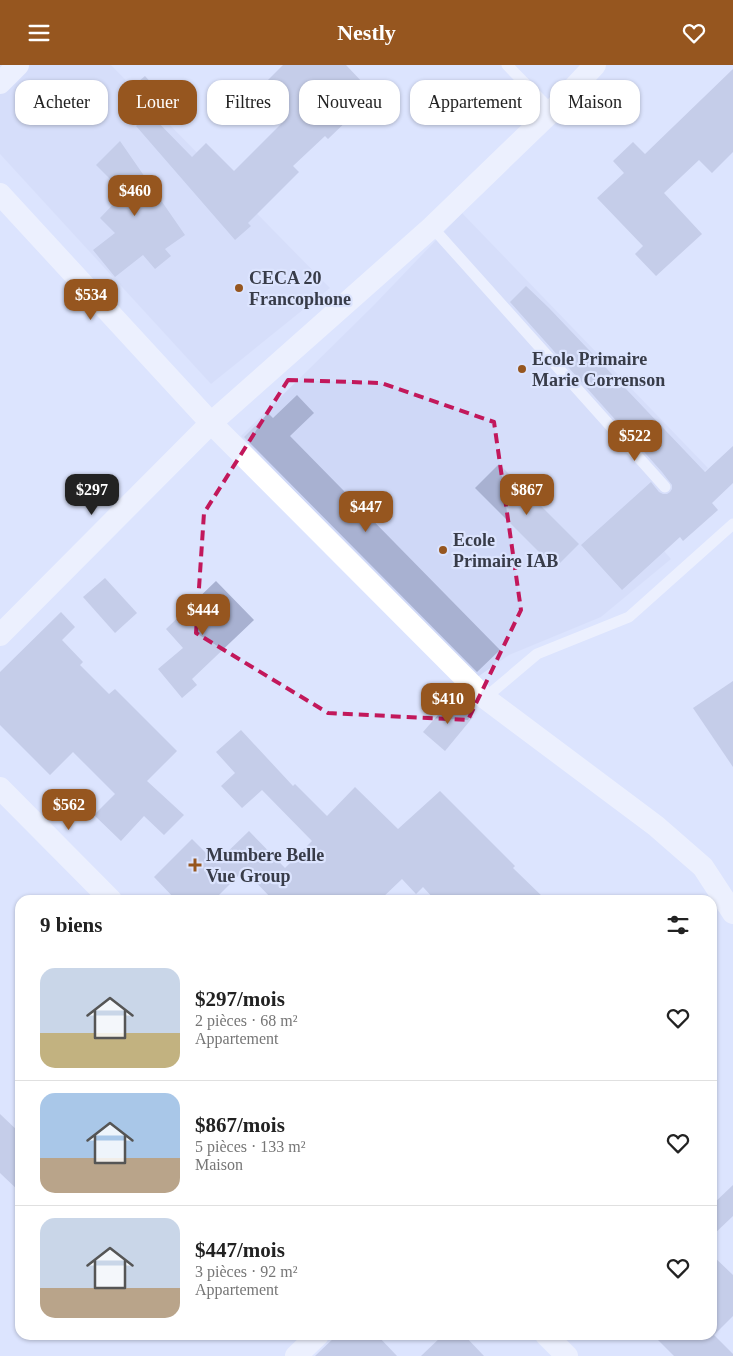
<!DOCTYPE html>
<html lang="fr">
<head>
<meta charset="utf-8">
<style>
	:root { --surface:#fff; --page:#f2f2f2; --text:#222; --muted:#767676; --line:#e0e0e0; --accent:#96561f }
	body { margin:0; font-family:Georgia,serif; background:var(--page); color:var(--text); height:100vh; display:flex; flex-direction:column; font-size:19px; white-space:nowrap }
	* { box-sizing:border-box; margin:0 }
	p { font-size:16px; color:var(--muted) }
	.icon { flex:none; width:28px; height:28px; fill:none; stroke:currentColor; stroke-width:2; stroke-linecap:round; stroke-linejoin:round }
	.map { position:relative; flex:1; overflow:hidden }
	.drawer { position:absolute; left:15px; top:830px; width:702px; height:445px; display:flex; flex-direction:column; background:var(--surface); border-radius:15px; box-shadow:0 1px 4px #0004 }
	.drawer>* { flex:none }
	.guide { position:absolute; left:15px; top:15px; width:704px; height:45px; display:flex; gap:10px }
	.price { position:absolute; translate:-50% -42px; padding:0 11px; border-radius:10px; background:var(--accent); color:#fff; font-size:16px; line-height:32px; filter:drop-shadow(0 1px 2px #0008) }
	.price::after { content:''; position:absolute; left:50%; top:30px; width:15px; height:11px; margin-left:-8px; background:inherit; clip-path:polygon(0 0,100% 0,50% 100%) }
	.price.current { background:#222; color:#fff }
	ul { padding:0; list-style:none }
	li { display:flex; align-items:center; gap:15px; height:125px; padding:0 25px }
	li+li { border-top:1px solid var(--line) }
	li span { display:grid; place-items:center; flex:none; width:140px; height:100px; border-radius:15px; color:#555 }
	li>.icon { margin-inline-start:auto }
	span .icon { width:60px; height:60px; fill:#fffc; stroke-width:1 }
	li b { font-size:21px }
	h2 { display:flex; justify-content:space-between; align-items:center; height:60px; padding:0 25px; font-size:21px }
	.chip { padding:0 18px; border-radius:15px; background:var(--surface); box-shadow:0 1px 4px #0004; font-size:18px; line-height:45px }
	.chip.current { background:var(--accent); color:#fff }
	header { display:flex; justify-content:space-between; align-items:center; height:65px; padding:0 25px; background:var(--accent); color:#fff; font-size:22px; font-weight:600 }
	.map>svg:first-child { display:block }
</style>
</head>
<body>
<header><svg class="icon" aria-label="menu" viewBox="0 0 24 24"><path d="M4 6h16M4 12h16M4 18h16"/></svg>Nestly<svg class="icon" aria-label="heart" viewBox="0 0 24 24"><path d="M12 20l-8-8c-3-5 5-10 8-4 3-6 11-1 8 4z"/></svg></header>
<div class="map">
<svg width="733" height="1291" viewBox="0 0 733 1291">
	<rect width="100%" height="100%" fill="#dce4fe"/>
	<!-- built -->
	<g fill="#cfd8f7">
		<path d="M 28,0 L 111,0 L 330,223 L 211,319 L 0,89 L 0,29 Z"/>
		<path d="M 462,148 L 708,403 L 669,441 L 644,463 L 671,494 L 601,552 L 509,590 L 476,613 L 241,371 L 374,240 Z"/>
	</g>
	<!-- building -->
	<g fill="#a8b1d1">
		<path d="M 283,0 L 346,0 L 364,19 L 345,38 L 355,48 L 328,74 L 325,71 L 293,101 L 299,107 L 248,158 L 251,161 L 235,175 L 136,61 L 149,48 L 192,92 L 206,78 L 234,106 L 284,56 L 256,27 Z"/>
		<path d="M 733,4 L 733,87 L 712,108 L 699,95 L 664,128 L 702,169 L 656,211 L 635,189 L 643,181 L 597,133 L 624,108 L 613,96 L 633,77 L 645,89 Z"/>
		<path d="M 145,11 L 163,31 L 149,44 L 131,23 Z"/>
		<path d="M 120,76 L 185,170 L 165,184 L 171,191 L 155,204 L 143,190 L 115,212 L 93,185 L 115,168 L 100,153 L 124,128 L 96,100 Z"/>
		<path d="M 526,221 L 549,243 L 705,407 L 733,381 L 733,418 L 712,438 L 718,445 L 683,476 L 680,472 L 622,525 L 581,480 L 651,417 L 659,427 L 663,429 L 667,429 L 670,427 L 672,424 L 672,420 L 662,407 L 510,237 Z"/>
		<path d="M 297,330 L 314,348 L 290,371 L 500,585 L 477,607 L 244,372 L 268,348 L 273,353 Z"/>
		<path d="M 499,399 L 579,479 L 555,503 L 475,423 Z"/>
		<path d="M 105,513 L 137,548 L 115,568 L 83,532 Z"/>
		<path d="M 216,516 L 254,555 L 192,614 L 197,620 L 182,633 L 158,604 L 183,583 L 166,564 Z"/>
		<path d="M 61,547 L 75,562 L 62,575 L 83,597 L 80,600 L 109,629 L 115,624 L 177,686 L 147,716 L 184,750 L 164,770 L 144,751 L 121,776 L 94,750 L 115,729 L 73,687 L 50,710 L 0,660 L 0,607 Z"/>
		<path d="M 733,616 L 733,702 L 693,643 Z"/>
		<path d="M 452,634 L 473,652 L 445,686 L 423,667 Z"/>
		<path d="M 241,665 L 293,721 L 295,719 L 327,751 L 355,722 L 398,764 L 440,726 L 515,801 L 513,803 L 546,835 L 435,835 L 423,822 L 416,829 L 402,814 L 380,835 L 273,835 L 244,805 L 214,835 L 176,835 L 154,812 L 192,774 L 216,798 L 249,766 L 285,803 L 312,776 L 262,725 L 242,743 L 221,721 L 235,708 L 216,687 Z"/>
		<path d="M 0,1049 L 20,1068 L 20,1127 L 0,1108 Z"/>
		<path d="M 733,1120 L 733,1151 L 712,1171 L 712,1140 Z"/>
		<path d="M 712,1190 L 733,1210 L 733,1251 L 714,1270 L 733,1289 L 733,1291 L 674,1291 L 653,1270 L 712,1270 Z"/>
		<path d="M 337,1270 L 377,1270 L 397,1291 L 315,1291 Z"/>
		<path d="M 443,1270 L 464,1270 L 484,1291 L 421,1291 Z"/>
	</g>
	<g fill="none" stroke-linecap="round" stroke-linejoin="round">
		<!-- lane -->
		<g stroke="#fff" stroke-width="11">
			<path d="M 507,0 L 552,46"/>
			<path d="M 432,162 L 665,422"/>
			<path d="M 485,633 L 537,589 L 629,552 L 733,459"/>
		</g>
		<!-- street -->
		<g stroke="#fff" stroke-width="22">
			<path d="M 0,18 L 18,0"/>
			<path d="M 0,129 L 211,358 L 485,633 L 656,761 L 703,802 L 733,848"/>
			<path d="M 0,570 L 211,358 L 432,162 L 552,46 L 595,0"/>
			<path d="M 0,723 L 111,835"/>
			<path d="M 546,1270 L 567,1291"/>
			<path d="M 296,1291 L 318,1270"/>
		</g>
	</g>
	<!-- marked area -->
	<path d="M0 0H733V1291H0ZM 288,315 L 381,318 L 494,357 L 521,545 L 468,655 L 328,648 L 196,568 L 204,448 Z" fill="#dce4fe" fill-opacity=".55" fill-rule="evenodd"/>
	<path fill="none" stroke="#c2185b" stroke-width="4" stroke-dasharray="10 6" stroke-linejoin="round" d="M 288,315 L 381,318 L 494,357 L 521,545 L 468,655 L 328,648 L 196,568 L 204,448 Z"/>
	<!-- markers -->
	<g fill="#96561f" stroke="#dce4fe" stroke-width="2">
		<circle cx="239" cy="223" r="5"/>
		<circle cx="522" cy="304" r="5"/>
		<circle cx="443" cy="485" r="5"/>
		<path d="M192.5 792.5h5v5h5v5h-5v5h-5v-5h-5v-5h5z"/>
	</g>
	<g text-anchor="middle" stroke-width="4.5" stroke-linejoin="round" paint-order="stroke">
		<!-- poi labels -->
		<g font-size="18" font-weight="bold" fill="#383c49" stroke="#dce4fe" text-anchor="start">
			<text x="249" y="219">CECA 20<tspan x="249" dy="21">Francophone</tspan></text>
			<text x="532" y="300">Ecole Primaire<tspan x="532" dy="21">Marie Correnson</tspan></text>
			<text x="453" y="481">Ecole<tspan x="453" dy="21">Primaire IAB</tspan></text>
			<text x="206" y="796">Mumbere Belle<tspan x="206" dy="21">Vue Group</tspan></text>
		</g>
	</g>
</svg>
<b class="price" style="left:135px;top:152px">$460</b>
<b class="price" style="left:91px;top:256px">$534</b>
<b class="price" style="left:635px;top:397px">$522</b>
<b class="price current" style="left:92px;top:451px">$297</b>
<b class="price" style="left:527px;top:451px">$867</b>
<b class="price" style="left:366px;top:468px">$447</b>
<b class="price" style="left:203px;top:571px">$444</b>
<b class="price" style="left:448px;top:660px">$410</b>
<b class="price" style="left:69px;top:766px">$562</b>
<div class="guide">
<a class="chip">Acheter</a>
<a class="chip current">Louer</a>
<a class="chip">Filtres</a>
<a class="chip">Nouveau</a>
<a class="chip">Appartement</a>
<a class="chip">Maison</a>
</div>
<section class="drawer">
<h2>9 biens<svg class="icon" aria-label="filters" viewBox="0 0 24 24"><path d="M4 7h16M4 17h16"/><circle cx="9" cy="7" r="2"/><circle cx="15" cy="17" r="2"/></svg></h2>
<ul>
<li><span style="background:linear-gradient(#c9d6e8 65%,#c2b280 0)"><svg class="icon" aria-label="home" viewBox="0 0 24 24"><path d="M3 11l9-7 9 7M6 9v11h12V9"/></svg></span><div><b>$297/mois</b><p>2 pièces · 68 m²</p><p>Appartement</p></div><svg class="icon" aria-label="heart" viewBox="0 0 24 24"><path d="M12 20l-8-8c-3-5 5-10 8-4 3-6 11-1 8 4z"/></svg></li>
<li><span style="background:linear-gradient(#a9c7e8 65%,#b9a48a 0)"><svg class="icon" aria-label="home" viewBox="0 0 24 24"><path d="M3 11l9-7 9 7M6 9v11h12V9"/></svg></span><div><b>$867/mois</b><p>5 pièces · 133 m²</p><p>Maison</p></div><svg class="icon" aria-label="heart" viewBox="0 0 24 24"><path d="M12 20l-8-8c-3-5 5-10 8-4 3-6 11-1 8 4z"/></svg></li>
<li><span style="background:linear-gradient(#c9d6e8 70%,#b9a48a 0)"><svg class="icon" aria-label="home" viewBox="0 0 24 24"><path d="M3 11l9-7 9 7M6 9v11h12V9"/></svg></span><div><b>$447/mois</b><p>3 pièces · 92 m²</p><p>Appartement</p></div><svg class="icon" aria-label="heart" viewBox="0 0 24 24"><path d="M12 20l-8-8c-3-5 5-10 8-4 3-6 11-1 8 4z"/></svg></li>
</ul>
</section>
</div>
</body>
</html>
